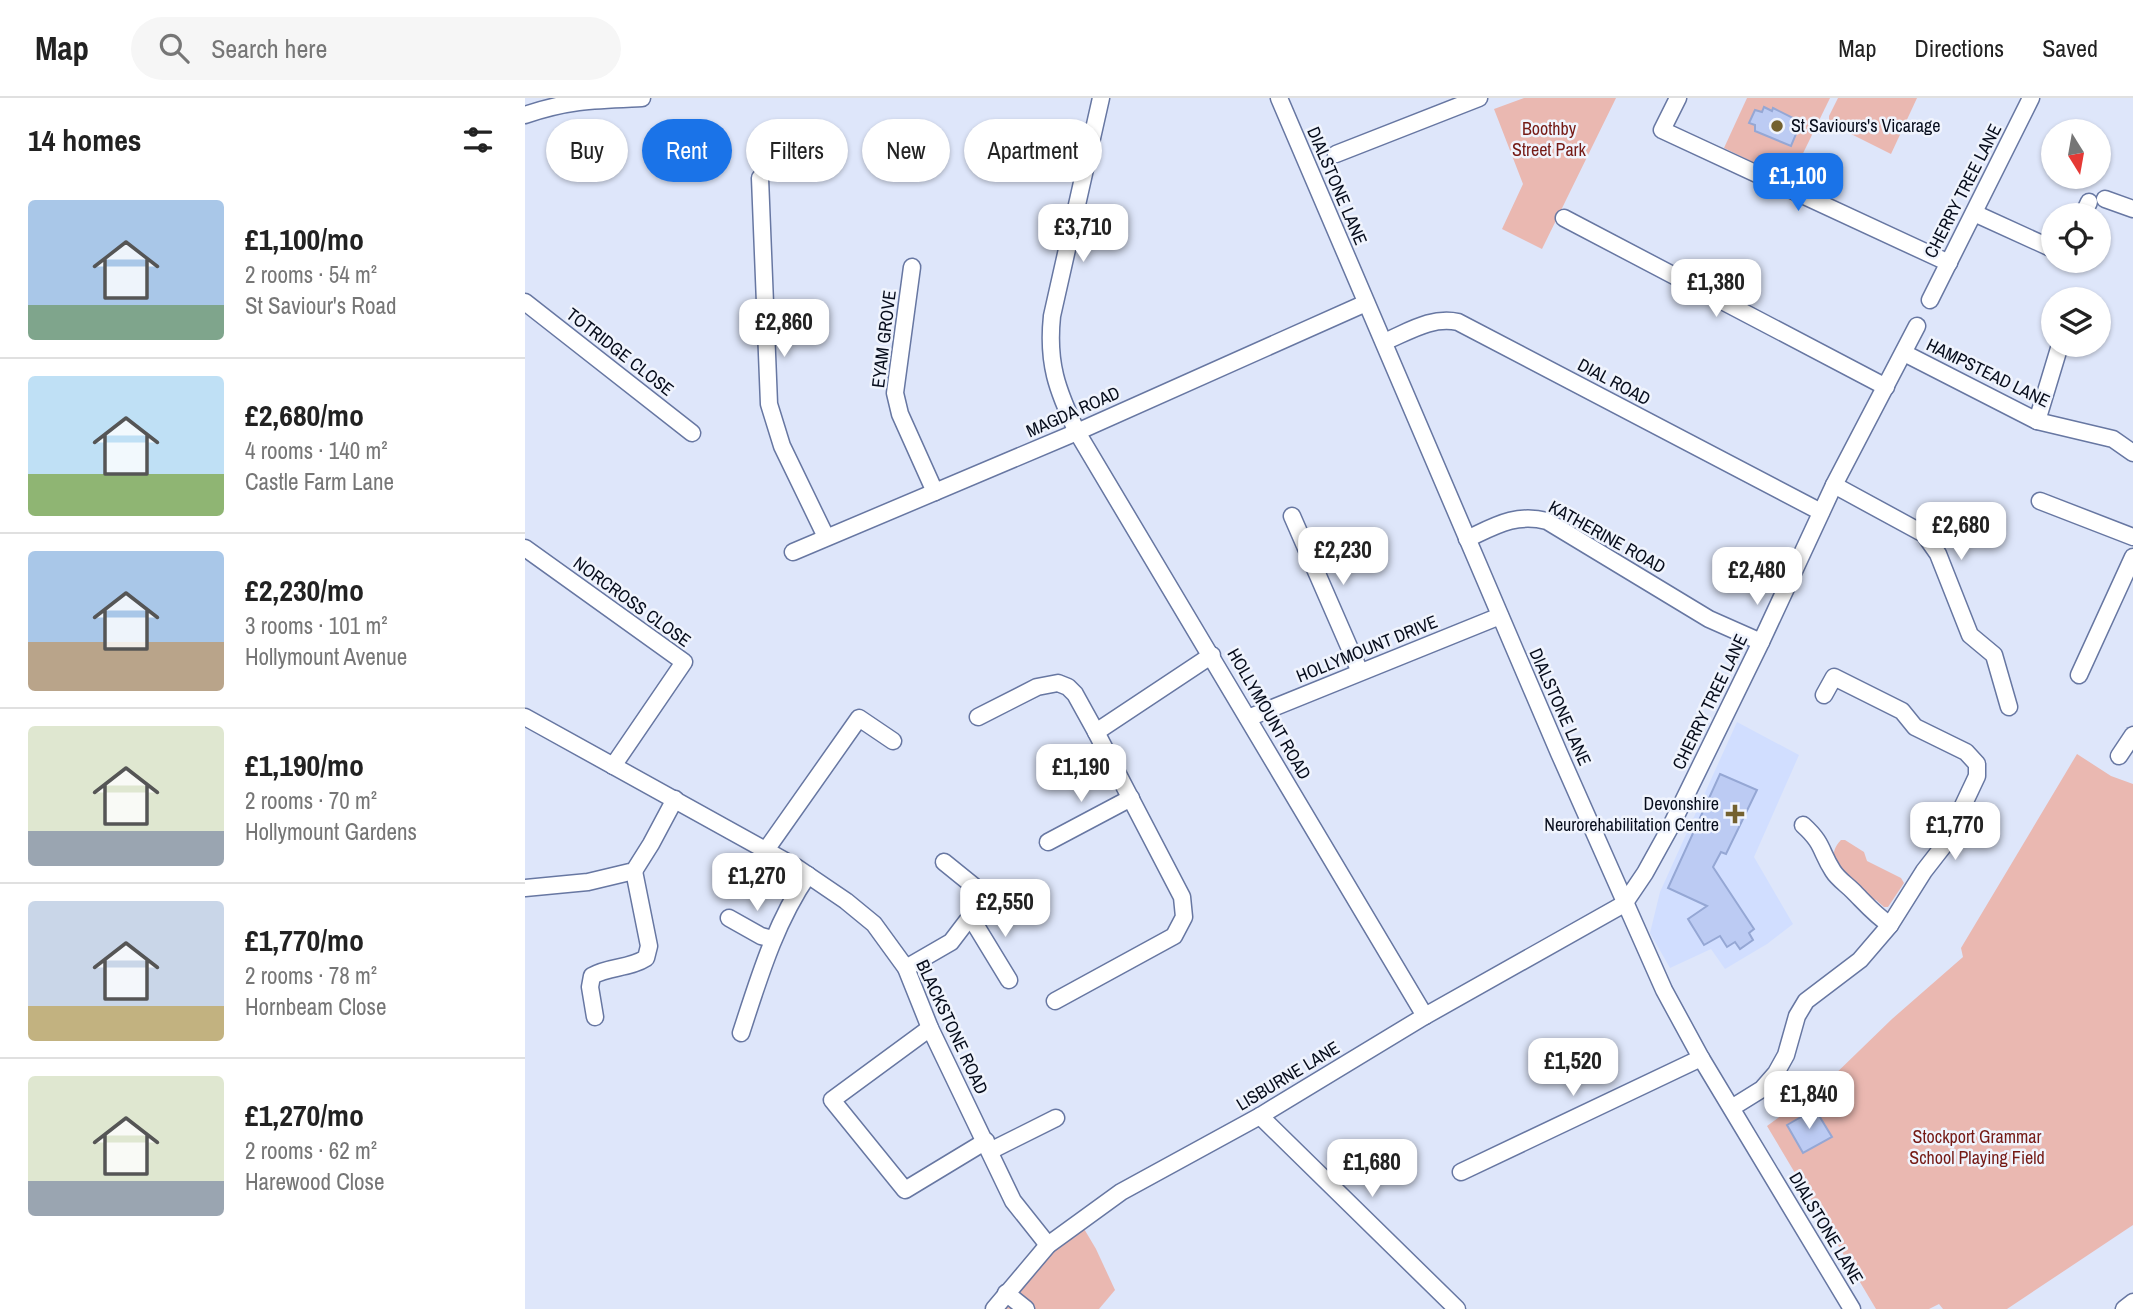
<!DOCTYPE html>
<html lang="en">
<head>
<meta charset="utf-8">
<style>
	:root { --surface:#fff; --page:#f6f6f6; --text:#222; --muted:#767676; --line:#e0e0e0; --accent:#1a73e8 }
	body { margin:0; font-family:"Archivo Narrow",sans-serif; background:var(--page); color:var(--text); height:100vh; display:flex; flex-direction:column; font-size:26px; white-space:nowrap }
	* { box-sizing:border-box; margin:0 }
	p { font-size:23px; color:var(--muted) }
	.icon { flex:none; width:38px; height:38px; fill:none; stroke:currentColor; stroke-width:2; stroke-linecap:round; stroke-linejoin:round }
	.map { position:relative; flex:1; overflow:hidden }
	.sheet { display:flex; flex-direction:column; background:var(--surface); width:525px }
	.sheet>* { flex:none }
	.hud { position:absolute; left:21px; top:21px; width:665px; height:63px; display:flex; gap:14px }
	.needle { width:46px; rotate:169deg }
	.controls { position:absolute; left:1516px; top:21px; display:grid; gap:14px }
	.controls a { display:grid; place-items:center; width:70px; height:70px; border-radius:50%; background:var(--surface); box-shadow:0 2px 5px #0004; font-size:35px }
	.price { position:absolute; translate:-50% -60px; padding:0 16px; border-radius:14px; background:#fff; color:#222; font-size:23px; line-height:46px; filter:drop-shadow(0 2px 4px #0008) }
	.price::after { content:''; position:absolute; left:50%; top:42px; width:21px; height:16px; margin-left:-10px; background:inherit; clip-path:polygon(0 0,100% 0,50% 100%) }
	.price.current { background:var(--accent); color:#fff }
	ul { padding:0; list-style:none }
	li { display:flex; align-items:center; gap:21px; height:175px; padding:0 28px }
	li+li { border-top:2px solid var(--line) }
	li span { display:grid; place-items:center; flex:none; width:196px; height:140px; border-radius:7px; color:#555 }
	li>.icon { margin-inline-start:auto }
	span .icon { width:84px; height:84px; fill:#fffc; stroke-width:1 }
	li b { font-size:30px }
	h2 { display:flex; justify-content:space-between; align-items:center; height:84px; padding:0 28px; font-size:30px }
	.tag { padding:0 24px; border-radius:32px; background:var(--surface); box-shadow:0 2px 5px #0004; font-size:24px; line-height:63px }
	.tag.current { background:var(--accent); color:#fff }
	header { display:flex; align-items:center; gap:42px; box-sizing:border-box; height:98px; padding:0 35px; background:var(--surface); border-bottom:2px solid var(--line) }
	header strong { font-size:33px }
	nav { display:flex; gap:38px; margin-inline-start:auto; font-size:24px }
	.search { width:490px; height:63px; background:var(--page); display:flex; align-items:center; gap:18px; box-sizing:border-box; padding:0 24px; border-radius:38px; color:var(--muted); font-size:26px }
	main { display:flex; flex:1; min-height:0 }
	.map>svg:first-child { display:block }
</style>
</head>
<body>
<header>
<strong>Map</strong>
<div class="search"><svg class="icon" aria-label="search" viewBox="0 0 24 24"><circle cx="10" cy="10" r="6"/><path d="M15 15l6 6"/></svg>Search here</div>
<nav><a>Map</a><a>Directions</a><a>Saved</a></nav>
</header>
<main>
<section class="sheet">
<h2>14 homes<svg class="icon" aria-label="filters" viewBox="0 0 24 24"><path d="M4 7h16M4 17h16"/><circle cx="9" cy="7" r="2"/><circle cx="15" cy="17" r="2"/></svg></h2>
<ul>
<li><span style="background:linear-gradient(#a9c7e8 75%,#7fa58c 0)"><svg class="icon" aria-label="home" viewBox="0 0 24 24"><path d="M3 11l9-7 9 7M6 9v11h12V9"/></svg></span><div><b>£1,100/mo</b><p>2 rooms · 54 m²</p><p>St Saviour's Road</p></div></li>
<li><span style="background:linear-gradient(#bfe0f5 70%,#8fb573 0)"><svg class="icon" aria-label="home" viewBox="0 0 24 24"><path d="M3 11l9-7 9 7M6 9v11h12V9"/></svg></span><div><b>£2,680/mo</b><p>4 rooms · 140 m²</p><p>Castle Farm Lane</p></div></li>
<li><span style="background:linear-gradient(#a9c7e8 65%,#b9a48a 0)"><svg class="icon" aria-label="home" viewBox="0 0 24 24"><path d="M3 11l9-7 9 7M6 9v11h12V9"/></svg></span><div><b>£2,230/mo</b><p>3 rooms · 101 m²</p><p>Hollymount Avenue</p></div></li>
<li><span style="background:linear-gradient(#dfe7d0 75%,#9aa5b1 0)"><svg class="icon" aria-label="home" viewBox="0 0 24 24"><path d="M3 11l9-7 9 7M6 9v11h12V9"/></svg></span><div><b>£1,190/mo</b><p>2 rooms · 70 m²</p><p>Hollymount Gardens</p></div></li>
<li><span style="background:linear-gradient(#c9d6e8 75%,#c2b280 0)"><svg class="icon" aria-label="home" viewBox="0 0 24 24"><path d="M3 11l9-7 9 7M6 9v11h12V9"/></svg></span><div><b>£1,770/mo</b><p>2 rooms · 78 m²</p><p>Hornbeam Close</p></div></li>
<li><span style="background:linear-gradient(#dfe7d0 75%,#9aa5b1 0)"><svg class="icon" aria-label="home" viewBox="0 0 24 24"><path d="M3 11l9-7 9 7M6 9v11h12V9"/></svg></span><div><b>£1,270/mo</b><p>2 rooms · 62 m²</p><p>Harewood Close</p></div></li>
</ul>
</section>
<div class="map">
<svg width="1608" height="1211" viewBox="0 0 1608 1211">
	<rect width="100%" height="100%" fill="#dee6fa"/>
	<!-- built -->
	<path fill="#d1deff" d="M 1212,624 L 1274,657 L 1229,759 L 1268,826 L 1242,846 L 1200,871 L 1186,851 L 1145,870 L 1125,835 L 1135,794 Z"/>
	<!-- green -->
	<g fill="#eab8b1">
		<path d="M 999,0 L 1091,0 L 1017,151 L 977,131 L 998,86 L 969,11 Z"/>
		<path d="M 1222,0 L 1305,0 L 1265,82 L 1199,50 Z"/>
		<path d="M 1313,0 L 1392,0 L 1366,56 L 1304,25 L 1304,18 Z"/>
		<path d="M 1552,656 L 1586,678 L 1608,686 L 1608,1127 L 1482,1211 L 1418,1211 L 1414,1206 L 1404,1211 L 1351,1211 L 1242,1028 L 1302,984 L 1367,921 L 1438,859 L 1436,850 Z"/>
		<path d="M 1316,742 L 1320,742 L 1339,754 L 1342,763 L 1376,780 L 1379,785 L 1363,809 L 1359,809 L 1351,802 L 1343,800 C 1335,783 1292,767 1316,742 Z"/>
		<path d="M 555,1124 L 571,1151 L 590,1192 L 574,1211 L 469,1211 Z"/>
	</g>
	<!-- building -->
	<g fill="#bccbf3" stroke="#95a7d4" stroke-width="2">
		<path d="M 1239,9 L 1247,13 L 1248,10 L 1276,24 L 1266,48 L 1230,33 L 1230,27 L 1224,25 L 1230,12 L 1237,14 Z"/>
		<path d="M 1195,676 L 1232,692 L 1201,756 L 1196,754 L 1188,769 L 1229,831 L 1224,835 L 1228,842 L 1215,851 L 1210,844 L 1202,849 L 1195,838 L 1179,847 L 1163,821 L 1182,808 L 1143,790 Z"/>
		<path d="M 1290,1011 L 1307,1039 L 1278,1055 L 1262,1027 Z"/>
	</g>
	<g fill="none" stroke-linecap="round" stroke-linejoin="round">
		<defs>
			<g id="minor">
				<path d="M 576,0 L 527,218 C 522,265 532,292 552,334 L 900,918"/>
				<path d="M 754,0 L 1034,655 L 1139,892 L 1176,960 L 1327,1211"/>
				<path d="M 1153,0 L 1137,32 L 1424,165"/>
				<path d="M 0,17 C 44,2 71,2 117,0"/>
				<path d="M 811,56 L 954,0"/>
				<path d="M 235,80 L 244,306 L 257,348 L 301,439"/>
				<path d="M 1580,101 L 1608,111"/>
				<path d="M 1449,115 L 1528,151"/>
				<path d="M 1558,117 L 1564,104"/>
				<path d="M 1039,120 L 1361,289"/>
				<path d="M 387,169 L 370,295 L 375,316 L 410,394"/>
				<path d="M 1405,202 L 1506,0"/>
				<path d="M 0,204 L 167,335"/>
				<path d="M 859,244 C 883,234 907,218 933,224 L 1296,414"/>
				<path d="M 1379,255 L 1512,323 L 1588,341 L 1608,355"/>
				<path d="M 1512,323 L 1535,247"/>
				<path d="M 1309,387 L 1399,436 L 1413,456 L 1445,537 L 1469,557 L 1484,609"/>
				<path d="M 1515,403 L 1608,439"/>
				<path d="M 767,418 L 835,574"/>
				<path d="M 942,441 C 970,428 990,415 1022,423 L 1184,521 L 1236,544"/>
				<path d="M 0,450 L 159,564 L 88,668"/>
				<path d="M 268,454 L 552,334 L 841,205"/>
				<path d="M 1554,577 L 1608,459"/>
				<path d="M 0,619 L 271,769 L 321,803 L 349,826 L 381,870 L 405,930 L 488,1103 L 523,1147"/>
				<path d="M 453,619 L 512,589 L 533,585 L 543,589 L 550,596 L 571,634 L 657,799 L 659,819 L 649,838 L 530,903"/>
				<path d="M 723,620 L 975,518"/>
				<path d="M 571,634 L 687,557"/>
				<path d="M 1594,658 L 1608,637"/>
				<path d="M 1278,727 C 1299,746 1295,753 1308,773 C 1313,781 1321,786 1328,793 C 1340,805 1350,817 1365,827"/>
				<path d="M 523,744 L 606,700"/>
				<path d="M 241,752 L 334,620 L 368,643"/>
				<path d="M 0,790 L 63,784 L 109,773 L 126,746 L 150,701"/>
				<path d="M 445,818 L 484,882"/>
				<path d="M 204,820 L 236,838 L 247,841"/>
				<path d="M 381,870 L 426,844 L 461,798 L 419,764"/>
				<path d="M 70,919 L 65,889 L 67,878 C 84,868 104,871 121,860 L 124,848 L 109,773"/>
				<path d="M 405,930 L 307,1002 L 380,1092 L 461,1043"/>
				<path d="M 216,935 C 234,880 250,825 283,777"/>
				<path d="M 1208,1009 L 1237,991 L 1251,975 L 1261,957 L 1272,918 L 1281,903 L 1335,862 L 1365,827 L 1399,773 L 1420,746 L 1452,678 L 1452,666 L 1441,654 L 1390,629 L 1377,613 L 1309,579 L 1299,597"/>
				<path d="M 735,1018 L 932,1211"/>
				<path d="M 465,1053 L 531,1020"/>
				<path d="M 936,1074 L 1176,960"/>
				<path d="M 481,1195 L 501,1211"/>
				<path d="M 469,1211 L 523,1147 L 596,1094 L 735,1018 L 900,918 L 1099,806 L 1120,775 L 1146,728 L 1236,544 L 1309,387 L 1392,228"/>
				<path d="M 1599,1211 L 1608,1204"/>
			</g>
		</defs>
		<!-- minor casing -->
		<use href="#minor" stroke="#6777a2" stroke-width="19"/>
		<!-- minor -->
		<use href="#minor" stroke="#fff" stroke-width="16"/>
	</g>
	<!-- markers -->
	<g fill="#74612f" stroke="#f0f4fd" stroke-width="2.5">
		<circle cx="1252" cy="28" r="7"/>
		<path d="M1206.5 705.5h7v7h7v7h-7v7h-7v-7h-7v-7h7z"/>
	</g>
	<g text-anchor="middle" stroke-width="5" stroke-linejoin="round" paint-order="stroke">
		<!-- poi labels -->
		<g font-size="18" fill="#070d1c" stroke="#f0f4fd" text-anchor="start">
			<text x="1266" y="34">St Saviours's Vicarage</text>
			<text x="1194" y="712" text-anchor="end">Devonshire<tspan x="1194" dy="21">Neurorehabilitation Centre</tspan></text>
		</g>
		<!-- park labels -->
		<g font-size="18" fill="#751a15" stroke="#f0f4fd">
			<text x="1024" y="37">Boothby<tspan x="1024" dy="21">Street Park</tspan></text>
			<text x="1452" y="1045">Stockport Grammar<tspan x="1452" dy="21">School Playing Field</tspan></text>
		</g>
		<!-- street labels -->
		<g font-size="18" fill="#070d1c" stroke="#f0f4fd">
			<text transform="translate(812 88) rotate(67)" y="6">DIALSTONE LANE</text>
			<text transform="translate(1438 93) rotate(-63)" y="6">CHERRY TREE LANE</text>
			<text transform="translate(359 241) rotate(-83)" y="6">EYAM GROVE</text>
			<text transform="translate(95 254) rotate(38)" y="6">TOTRIDGE CLOSE</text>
			<text transform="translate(1463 275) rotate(26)" y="6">HAMPSTEAD LANE</text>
			<text transform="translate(1089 284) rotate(28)" y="6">DIAL ROAD</text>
			<text transform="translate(548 314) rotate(-24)" y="6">MAGDA ROAD</text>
			<text transform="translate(1082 439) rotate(29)" y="6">KATHERINE ROAD</text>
			<text transform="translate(107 504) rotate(36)" y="6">NORCROSS CLOSE</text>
			<text transform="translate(842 551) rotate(-22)" y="6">HOLLYMOUNT DRIVE</text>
			<text transform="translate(1185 604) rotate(-64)" y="6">CHERRY TREE LANE</text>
			<text transform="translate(1035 609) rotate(66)" y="6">DIALSTONE LANE</text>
			<text transform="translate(744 616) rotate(60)" y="6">HOLLYMOUNT ROAD</text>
			<text transform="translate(427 929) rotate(65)" y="6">BLACKSTONE ROAD</text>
			<text transform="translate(763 978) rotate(-31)" y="6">LISBURNE LANE</text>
			<text transform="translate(1301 1130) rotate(59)" y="6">DIALSTONE LANE</text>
		</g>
	</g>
</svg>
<div class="controls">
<a><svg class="needle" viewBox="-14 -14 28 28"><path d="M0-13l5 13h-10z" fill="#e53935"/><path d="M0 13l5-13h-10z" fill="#767676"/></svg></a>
<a><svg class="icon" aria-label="locate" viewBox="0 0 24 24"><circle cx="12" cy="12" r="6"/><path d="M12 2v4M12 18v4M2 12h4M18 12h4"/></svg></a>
<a><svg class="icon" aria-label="layers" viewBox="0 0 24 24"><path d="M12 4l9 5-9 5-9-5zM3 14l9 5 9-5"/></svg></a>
</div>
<b class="price current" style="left:1273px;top:115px">£1,100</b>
<b class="price" style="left:558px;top:166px">£3,710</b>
<b class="price" style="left:1191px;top:221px">£1,380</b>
<b class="price" style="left:259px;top:261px">£2,860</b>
<b class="price" style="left:1436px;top:464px">£2,680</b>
<b class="price" style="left:818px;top:489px">£2,230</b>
<b class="price" style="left:1232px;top:509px">£2,480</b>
<b class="price" style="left:556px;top:706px">£1,190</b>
<b class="price" style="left:1430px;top:764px">£1,770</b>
<b class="price" style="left:232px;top:815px">£1,270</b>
<b class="price" style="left:480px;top:841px">£2,550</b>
<b class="price" style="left:1048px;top:1000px">£1,520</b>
<b class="price" style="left:1284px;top:1033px">£1,840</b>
<b class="price" style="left:847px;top:1101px">£1,680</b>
<div class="hud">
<a class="tag">Buy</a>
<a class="tag current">Rent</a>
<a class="tag">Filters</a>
<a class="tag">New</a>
<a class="tag">Apartment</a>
</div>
</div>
</main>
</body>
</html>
